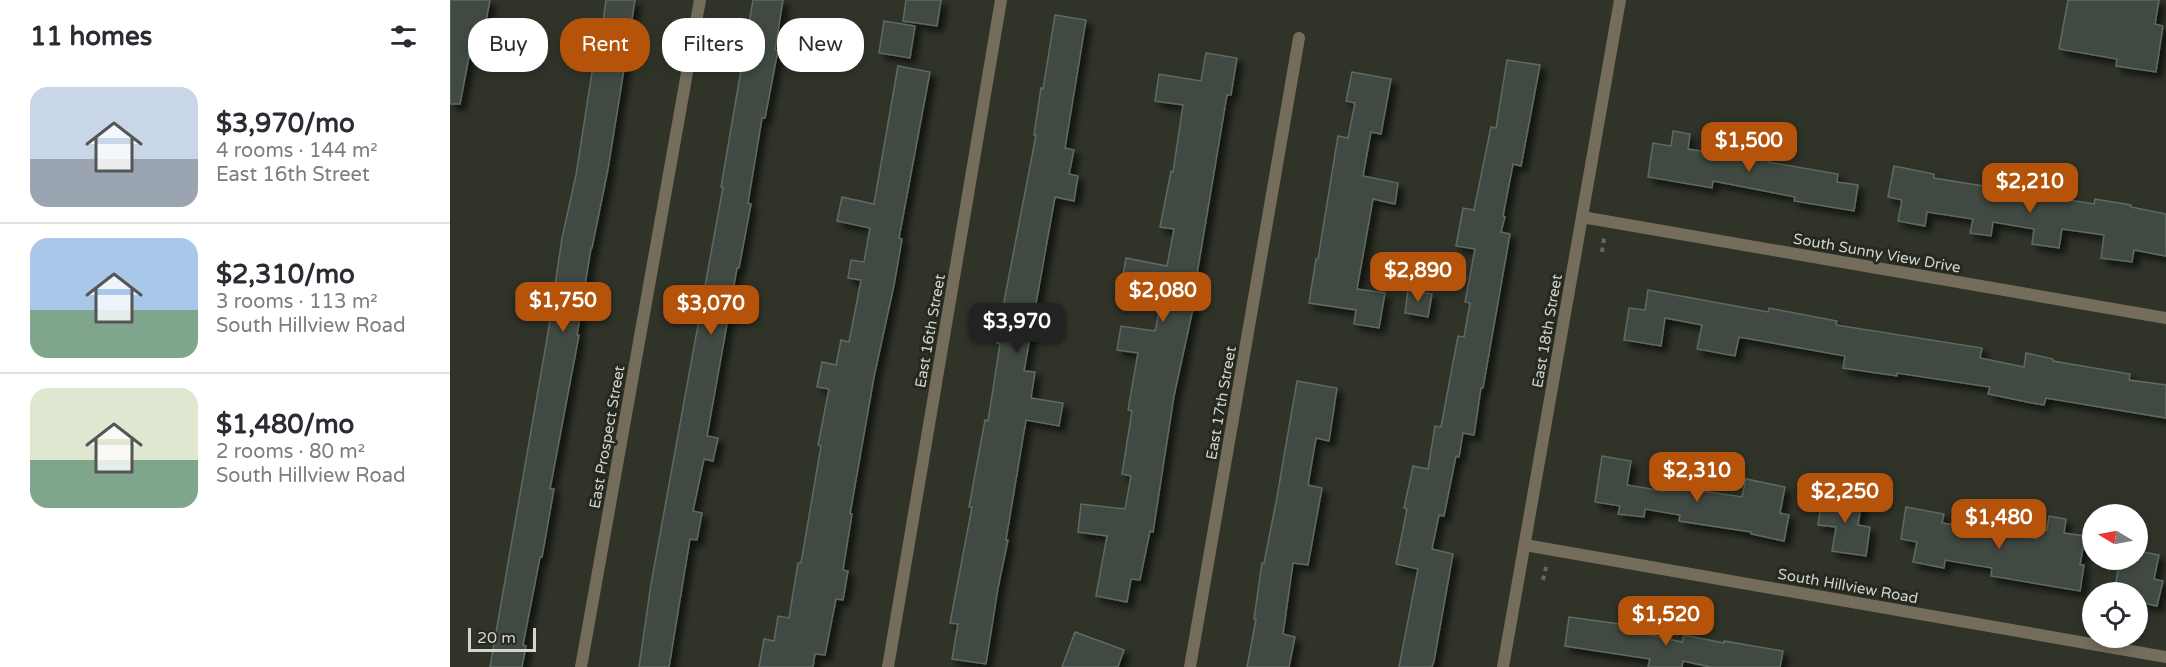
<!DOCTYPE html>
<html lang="en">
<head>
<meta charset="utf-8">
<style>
	:root { --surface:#fff; --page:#f7f7f7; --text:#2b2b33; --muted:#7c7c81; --line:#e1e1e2; --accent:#b45309 }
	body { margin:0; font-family:"Varela Round",sans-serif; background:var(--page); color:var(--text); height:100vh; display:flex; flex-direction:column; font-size:22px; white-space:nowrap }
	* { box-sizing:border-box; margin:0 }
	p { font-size:20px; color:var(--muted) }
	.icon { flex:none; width:33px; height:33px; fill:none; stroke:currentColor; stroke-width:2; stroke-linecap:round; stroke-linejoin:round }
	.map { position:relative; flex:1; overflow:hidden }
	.side { display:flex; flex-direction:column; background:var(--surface); width:450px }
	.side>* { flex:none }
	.banner { position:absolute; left:18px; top:18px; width:570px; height:54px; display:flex; gap:12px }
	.needle { width:39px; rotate:280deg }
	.buttons { position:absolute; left:1632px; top:504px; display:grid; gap:12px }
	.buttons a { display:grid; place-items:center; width:66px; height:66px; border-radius:50%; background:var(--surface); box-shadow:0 3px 9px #0003; font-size:30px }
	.scale { position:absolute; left:18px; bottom:15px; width:68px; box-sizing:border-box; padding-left:6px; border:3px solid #d3d5cf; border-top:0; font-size:16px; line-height:21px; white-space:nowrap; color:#d3d5cf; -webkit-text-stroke:4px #26291f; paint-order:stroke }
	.price { position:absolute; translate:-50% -51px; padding:0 14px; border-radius:12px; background:var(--accent); color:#fff; font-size:20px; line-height:39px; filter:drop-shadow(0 2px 3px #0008) }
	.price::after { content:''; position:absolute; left:50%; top:36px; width:18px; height:14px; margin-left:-9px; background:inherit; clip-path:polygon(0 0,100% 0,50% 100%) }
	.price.on { background:#222; color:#fff }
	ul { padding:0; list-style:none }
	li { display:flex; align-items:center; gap:18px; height:150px; padding:0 30px }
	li+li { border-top:2px solid var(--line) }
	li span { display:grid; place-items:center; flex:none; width:168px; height:120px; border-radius:18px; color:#555 }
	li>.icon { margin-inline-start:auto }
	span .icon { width:72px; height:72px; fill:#fffc; stroke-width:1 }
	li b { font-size:26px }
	h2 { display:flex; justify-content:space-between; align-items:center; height:72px; padding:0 30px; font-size:26px }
	.tag { padding:0 21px; border-radius:24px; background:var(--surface); box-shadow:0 3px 9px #0003; font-size:21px; line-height:54px }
	.tag.on { background:var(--accent); color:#fff }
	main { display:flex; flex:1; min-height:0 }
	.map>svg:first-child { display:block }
</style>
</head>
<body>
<main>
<section class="side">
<h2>11 homes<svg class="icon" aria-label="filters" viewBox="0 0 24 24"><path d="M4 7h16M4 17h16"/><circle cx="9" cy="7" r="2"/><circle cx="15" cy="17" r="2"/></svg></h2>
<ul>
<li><span style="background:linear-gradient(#c9d6e8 60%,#9aa5b1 0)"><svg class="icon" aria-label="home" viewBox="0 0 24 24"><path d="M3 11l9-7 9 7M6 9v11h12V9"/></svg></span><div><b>$3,970/mo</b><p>4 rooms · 144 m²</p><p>East 16th Street</p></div></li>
<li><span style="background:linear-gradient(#a9c7e8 60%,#7fa58c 0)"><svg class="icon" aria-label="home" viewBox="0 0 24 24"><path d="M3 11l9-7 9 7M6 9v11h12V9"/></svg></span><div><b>$2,310/mo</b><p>3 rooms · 113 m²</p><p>South Hillview Road</p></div></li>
<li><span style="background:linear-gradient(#dfe7d0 60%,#7fa58c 0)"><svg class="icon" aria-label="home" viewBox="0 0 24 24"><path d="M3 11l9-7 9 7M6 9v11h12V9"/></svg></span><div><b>$1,480/mo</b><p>2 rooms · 80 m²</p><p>South Hillview Road</p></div></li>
</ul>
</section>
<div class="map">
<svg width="1716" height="667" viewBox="0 0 1716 667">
	<defs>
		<filter id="shadow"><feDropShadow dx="5.5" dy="5.5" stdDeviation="3" flood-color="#0009"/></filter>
	</defs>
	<rect width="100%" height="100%" fill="#2f3328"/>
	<!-- building -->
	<g fill="#3f4a43" stroke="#5e6a62" stroke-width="1.5" filter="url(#shadow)">
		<path d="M 0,0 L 40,0 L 32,43 L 22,41 L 10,104 L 0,104 Z"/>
		<path d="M 156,0 L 185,0 L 158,169 L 142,248 L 141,248 L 127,335 L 129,335 L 100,489 L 104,489 L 92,557 L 90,557 L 73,645 L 76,646 L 72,667 L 40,667 L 98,333 L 112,238 L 126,175 L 150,21 L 153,21 Z"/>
		<path d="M 303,0 L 333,0 L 325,50 L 328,50 L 315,118 L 312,118 L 298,203 L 301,204 L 289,268 L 287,268 L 257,436 L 268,438 L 263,461 L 254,459 L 243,511 L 252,513 L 247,540 L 240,539 L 219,667 L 189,667 L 201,584 L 273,187 L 271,187 Z"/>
		<path d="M 456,0 L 491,0 L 487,26 L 453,21 Z"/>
		<path d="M 1618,0 L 1709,0 L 1705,24 L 1713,26 L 1706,72 L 1666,66 L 1667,59 L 1609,49 Z"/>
		<path d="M 605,15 L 636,20 L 615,148 L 624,150 L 619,174 L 628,176 L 624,201 L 605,197 L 574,371 L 585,372 L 581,398 L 613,403 L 609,426 L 576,420 L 556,540 L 558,540 L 548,588 L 536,664 L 502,659 L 508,624 L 500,623 L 522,507 L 519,507 L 535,420 L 538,421 L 550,344 L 547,343 L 554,302 L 586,135 L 584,135 L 591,88 L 593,89 Z"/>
		<path d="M 434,21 L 465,26 L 460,58 L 429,53 Z"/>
		<path d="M 756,53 L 787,58 L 781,95 L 777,95 L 742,304 L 744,304 L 724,396 L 703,532 L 700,531 L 690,580 L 681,579 L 677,602 L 646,596 L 657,536 L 628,532 L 631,504 L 675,509 L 681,476 L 672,474 L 682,411 L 678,410 L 688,353 L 667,350 L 671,326 L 705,331 L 713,294 L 671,286 L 676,258 L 717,266 L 724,229 L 710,227 L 721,171 L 723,172 L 733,105 L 705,101 L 709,74 L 751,81 Z"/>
		<path d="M 1057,60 L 1090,65 L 1071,166 L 1063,164 L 1053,216 L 1055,217 L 1051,232 L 1060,234 L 1033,388 L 1031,388 L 1024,435 L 1013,433 L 1009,457 L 1006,456 L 994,516 L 989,515 L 982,549 L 1003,554 L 984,661 L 982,667 L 949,667 L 968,569 L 946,564 L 957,509 L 954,508 L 963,466 L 978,469 L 985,426 L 991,427 L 1008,336 L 1014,337 L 1020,303 L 1015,302 L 1025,249 L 1006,246 L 1013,208 L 1024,210 L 1041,127 L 1046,128 Z"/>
		<path d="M 448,66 L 480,72 L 449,238 L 452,239 L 444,285 L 424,377 L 400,514 L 402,514 L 393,570 L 398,571 L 393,600 L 386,599 L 375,655 L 365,654 L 363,667 L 309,667 L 314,639 L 324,641 L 328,616 L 339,618 L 348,563 L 351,563 L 371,446 L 368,445 L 379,389 L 367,387 L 372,362 L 386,365 L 391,340 L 399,342 L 411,280 L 398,278 L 401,260 L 414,262 L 420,228 L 387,221 L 392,197 L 424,204 Z"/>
		<path d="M 902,72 L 941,79 L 931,134 L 921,132 L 913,176 L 948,183 L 945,204 L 923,199 L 907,289 L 935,293 L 929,328 L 904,324 L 906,310 L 859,303 L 866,259 L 868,259 L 888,136 L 898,138 L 905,103 L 896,101 Z"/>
		<path d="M 1223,131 L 1240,134 L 1238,149 L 1283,156 L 1286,139 L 1321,146 L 1318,162 L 1388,174 L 1387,182 L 1408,185 L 1404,211 L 1344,201 L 1345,197 L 1263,181 L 1262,188 L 1198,177 L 1203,143 L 1221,146 Z"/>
		<path d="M 1444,166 L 1484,174 L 1484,178 L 1644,204 L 1645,199 L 1681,205 L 1681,207 L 1716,214 L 1716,256 L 1684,250 L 1682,262 L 1651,258 L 1654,235 L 1612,229 L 1609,248 L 1582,244 L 1584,229 L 1543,222 L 1541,236 L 1520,233 L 1523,219 L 1477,212 L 1475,226 L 1448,221 L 1452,200 L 1438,197 Z"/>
		<path d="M 958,290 L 982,294 L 978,317 L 955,313 Z"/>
		<path d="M 1198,290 L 1318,312 L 1319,308 L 1387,321 L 1386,325 L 1532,348 L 1530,358 L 1574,367 L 1576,353 L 1603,359 L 1603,361 L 1680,374 L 1679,380 L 1716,385 L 1716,418 L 1596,398 L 1594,405 L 1582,403 L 1538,394 L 1540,387 L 1447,373 L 1447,376 L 1393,368 L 1395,356 L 1289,337 L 1285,356 L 1247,349 L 1252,325 L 1215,318 L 1211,346 L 1174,340 L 1179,308 L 1195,310 Z"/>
		<path d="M 847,381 L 887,388 L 879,441 L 866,438 L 858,485 L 872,488 L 858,565 L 843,563 L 833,634 L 845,637 L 839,667 L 797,667 L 806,619 L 804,619 L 812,563 L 814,563 L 827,497 Z"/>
		<path d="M 1152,456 L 1181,461 L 1177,485 L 1213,491 L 1214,485 L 1292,497 L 1296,479 L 1335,487 L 1330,513 L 1339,515 L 1334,541 L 1301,534 L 1301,532 L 1229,521 L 1230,515 L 1195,509 L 1194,517 L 1168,514 L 1170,506 L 1145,502 Z"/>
		<path d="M 1373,493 L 1412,500 L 1408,525 L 1420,527 L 1416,556 L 1382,551 L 1386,527 L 1368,525 Z"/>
		<path d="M 1456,507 L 1494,514 L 1492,523 L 1587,539 L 1589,528 L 1597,530 L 1599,516 L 1616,519 L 1614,533 L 1635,536 L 1630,565 L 1634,565 L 1630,591 L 1541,576 L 1542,568 L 1495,560 L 1494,568 L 1463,562 L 1467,542 L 1451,539 Z"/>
		<path d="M 1688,551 L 1709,555 L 1704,579 L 1713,581 L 1707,606 L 1688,602 L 1688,592 L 1664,592 L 1670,560 L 1688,560 Z"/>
		<path d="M 1119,617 L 1177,625 L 1177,630 L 1232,642 L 1234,635 L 1274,643 L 1274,641 L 1333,651 L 1330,667 L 1260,667 L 1233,661 L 1232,667 L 1198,667 L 1200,659 L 1115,646 Z"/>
		<path d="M 625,632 L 674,650 L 668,667 L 612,667 Z"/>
	</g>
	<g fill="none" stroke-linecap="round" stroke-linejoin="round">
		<!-- path -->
		<g stroke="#65685f" stroke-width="4" stroke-dasharray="4.5 4.5" stroke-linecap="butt">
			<path d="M 1152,252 L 1154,238"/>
			<path d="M 1093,580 L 1097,563"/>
		</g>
		<!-- minor -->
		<g stroke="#756d5c" stroke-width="12">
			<path d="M 1132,217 L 1716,318"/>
			<path d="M 1075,545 L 1716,657"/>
			<path d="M 131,667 L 250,0"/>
			<path d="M 438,667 L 551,0"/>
			<path d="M 740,667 L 849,38"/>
		</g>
		<!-- tertiary -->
		<path stroke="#756d5c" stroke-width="12" d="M 1053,667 L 1170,0"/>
	</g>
	<g text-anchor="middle" stroke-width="6" stroke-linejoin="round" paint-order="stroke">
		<!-- street labels -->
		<g font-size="15" fill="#d3d5cf" stroke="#26291f">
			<text transform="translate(1427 253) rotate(10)" y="5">South Sunny View Drive</text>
			<text transform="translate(480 331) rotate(-80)" y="5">East 16th Street</text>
			<text transform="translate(1097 331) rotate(-80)" y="5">East 18th Street</text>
			<text transform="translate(771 403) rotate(-80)" y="5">East 17th Street</text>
			<text transform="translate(157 437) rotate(-80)" y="5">East Prospect Street</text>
			<text transform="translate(1398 586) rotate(10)" y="5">South Hillview Road</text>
		</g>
	</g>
</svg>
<div class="buttons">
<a><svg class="needle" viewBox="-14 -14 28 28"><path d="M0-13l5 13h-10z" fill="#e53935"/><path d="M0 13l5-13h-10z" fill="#7c7c81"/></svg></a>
<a><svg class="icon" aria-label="locate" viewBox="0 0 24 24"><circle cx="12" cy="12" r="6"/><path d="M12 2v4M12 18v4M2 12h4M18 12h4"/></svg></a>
</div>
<div class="scale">20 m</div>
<b class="price" style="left:1299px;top:173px">$1,500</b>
<b class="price" style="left:1580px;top:214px">$2,210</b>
<b class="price" style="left:968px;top:303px">$2,890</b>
<b class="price" style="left:713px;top:323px">$2,080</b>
<b class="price" style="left:113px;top:333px">$1,750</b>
<b class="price" style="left:261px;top:336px">$3,070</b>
<b class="price on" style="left:567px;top:354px">$3,970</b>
<b class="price" style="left:1247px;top:503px">$2,310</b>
<b class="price" style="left:1395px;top:524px">$2,250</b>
<b class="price" style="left:1549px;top:550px">$1,480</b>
<b class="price" style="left:1216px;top:647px">$1,520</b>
<div class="banner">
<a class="tag">Buy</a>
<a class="tag on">Rent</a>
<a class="tag">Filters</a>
<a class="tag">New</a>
</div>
</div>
</main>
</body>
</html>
